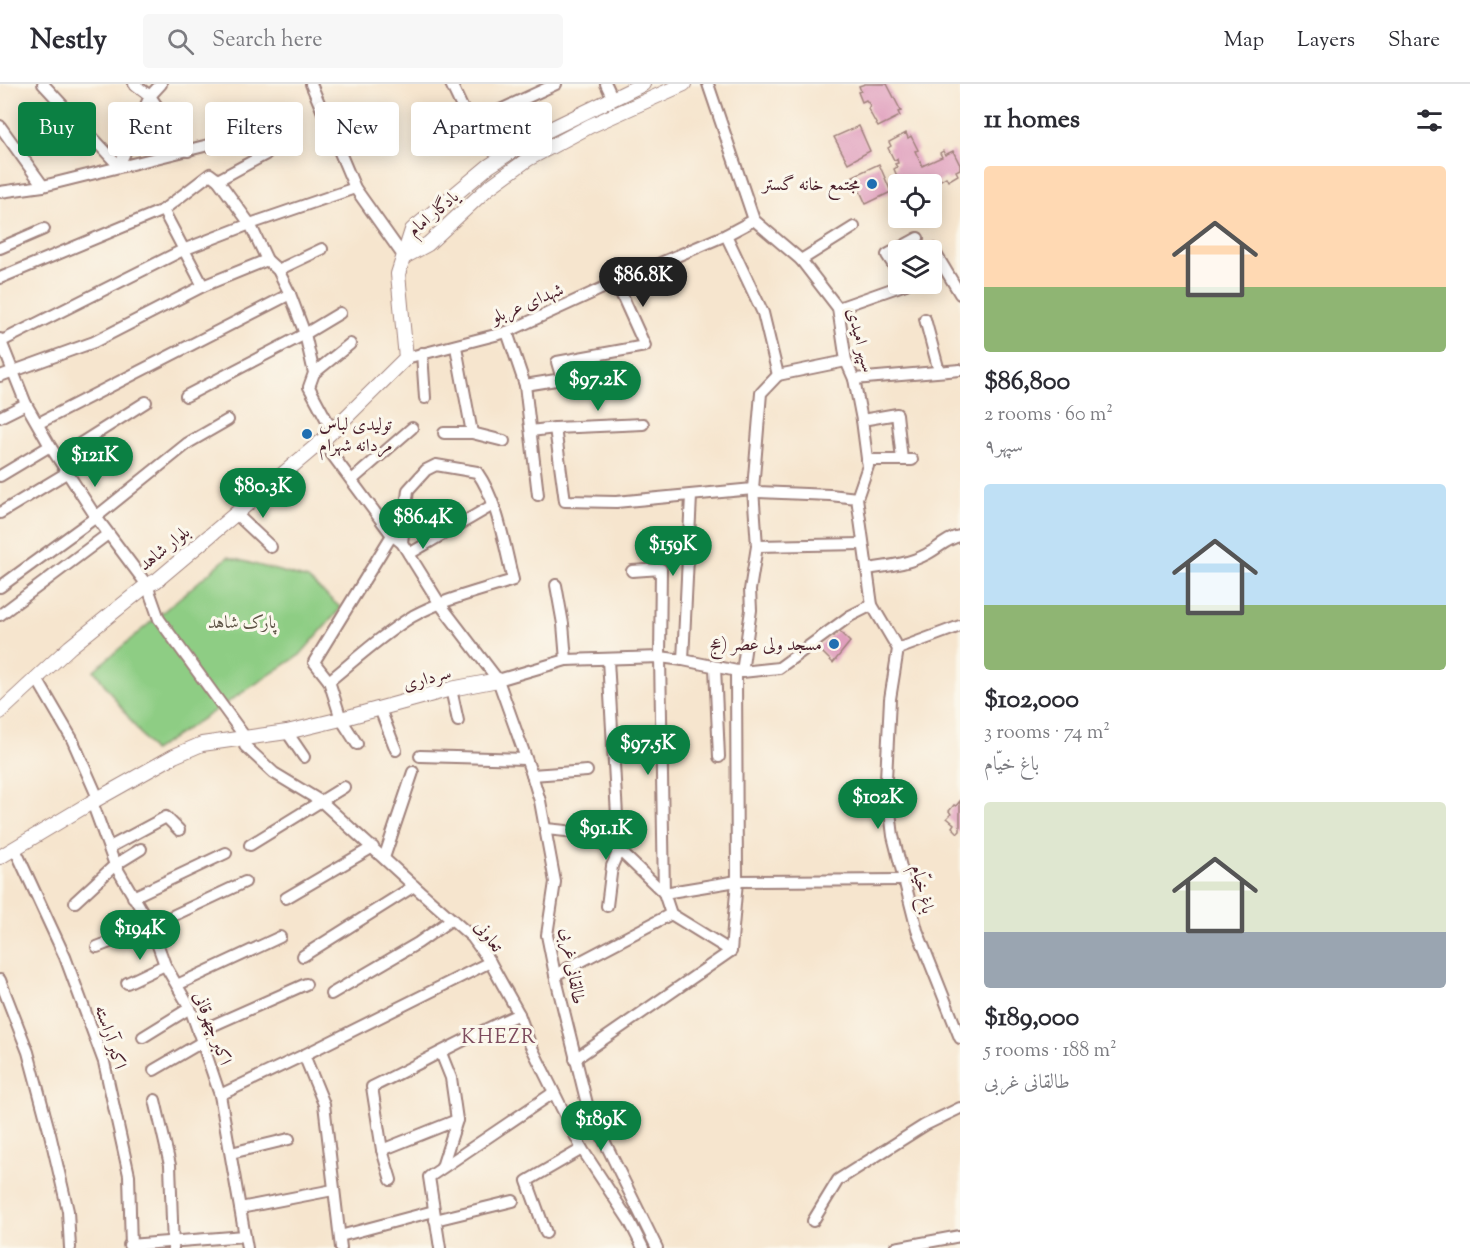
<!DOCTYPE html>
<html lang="en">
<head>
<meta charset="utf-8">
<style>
	:root { --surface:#fff; --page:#f7f7f7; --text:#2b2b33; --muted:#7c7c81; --line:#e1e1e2; --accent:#0b8043 }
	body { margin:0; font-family:"Sorts Mill Goudy",Amiri,serif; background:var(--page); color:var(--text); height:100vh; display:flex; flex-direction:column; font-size:22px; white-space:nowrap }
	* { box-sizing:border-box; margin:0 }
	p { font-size:20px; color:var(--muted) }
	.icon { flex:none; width:33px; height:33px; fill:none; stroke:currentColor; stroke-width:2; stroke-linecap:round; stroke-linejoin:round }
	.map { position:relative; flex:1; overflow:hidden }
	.sheet { display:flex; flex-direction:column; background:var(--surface); width:510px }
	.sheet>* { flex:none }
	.guide { position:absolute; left:18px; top:18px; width:570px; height:54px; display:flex; gap:12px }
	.fabs { position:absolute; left:888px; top:90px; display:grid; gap:12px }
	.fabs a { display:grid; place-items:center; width:54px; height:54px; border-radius:6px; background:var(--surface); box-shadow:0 3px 15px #0003; font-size:30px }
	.price { position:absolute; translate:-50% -51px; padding:0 14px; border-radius:21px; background:var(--accent); color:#fff; font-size:20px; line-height:39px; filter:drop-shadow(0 2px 3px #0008) }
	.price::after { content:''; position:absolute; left:50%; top:36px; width:18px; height:14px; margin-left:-9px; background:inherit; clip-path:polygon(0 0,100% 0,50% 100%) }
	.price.selected { background:#222; color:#fff }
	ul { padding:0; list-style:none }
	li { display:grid; align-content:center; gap:12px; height:318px; padding:0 24px }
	li span { display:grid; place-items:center; height:186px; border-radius:6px; color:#555 }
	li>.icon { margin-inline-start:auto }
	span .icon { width:108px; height:108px; fill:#fffc; stroke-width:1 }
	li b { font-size:26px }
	h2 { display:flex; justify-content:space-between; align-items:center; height:72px; padding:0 24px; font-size:26px }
	.tag { padding:0 21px; border-radius:6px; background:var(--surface); box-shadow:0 3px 15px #0003; font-size:21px; line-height:54px }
	.tag.selected { background:var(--accent); color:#fff }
	header { display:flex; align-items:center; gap:36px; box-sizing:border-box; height:84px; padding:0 30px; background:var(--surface); border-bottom:2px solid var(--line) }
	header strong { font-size:28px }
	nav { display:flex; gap:33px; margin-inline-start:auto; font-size:21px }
	.search { width:420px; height:54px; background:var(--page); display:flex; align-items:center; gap:15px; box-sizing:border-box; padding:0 21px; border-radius:6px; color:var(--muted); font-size:22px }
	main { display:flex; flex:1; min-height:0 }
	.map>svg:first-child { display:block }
</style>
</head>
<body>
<header>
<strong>Nestly</strong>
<div class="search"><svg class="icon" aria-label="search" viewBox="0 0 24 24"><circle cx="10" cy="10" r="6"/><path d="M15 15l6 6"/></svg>Search here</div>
<nav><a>Map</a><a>Layers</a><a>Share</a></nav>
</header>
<main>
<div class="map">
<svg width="960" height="1164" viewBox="0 0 960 1164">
	<rect width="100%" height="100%" fill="#fbf7ec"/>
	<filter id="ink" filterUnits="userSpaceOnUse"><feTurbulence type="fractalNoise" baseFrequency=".0167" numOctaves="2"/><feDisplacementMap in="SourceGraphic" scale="12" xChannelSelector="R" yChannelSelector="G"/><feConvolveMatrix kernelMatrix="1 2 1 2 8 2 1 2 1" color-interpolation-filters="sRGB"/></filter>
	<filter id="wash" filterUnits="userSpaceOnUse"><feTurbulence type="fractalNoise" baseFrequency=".008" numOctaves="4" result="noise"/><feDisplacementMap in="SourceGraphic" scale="24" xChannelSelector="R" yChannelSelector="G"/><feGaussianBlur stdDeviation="1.35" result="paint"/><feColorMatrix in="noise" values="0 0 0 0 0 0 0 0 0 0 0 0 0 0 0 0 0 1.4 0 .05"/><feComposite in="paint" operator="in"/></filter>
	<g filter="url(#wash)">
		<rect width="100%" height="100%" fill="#f6e5ce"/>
		<!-- green -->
		<path fill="#8ecd84" stroke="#6c7658" stroke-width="1.5" d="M 228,473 L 308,495 L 341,524 L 300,571 L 153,667 L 94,586 Z"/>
		<g id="blocks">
			<!-- building -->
			<g fill="#e09fbd">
				<path d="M 865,0 L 887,0 L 901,27 L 898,28 L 900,32 L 878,43 L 868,25 L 870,21 L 866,16 L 862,18 L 858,8 L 861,7 L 859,2 Z"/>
				<path d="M 859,42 L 870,67 L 848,79 L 834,53 Z"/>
				<path d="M 906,49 L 908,54 L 911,52 L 918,66 L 915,67 L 922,82 L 942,73 L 940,69 L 943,67 L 945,71 L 953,67 L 960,81 L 960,85 L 956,87 L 958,91 L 948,97 L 946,93 L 937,98 L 938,100 L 932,104 L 932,100 L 924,100 L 921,94 L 916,93 L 905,98 L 903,95 L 899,97 L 894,85 L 897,83 L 895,80 L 898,79 L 897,75 L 894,76 L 888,64 L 891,62 L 889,58 Z"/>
				<path d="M 879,80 L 891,108 L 866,120 L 853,92 Z"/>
				<path d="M 838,546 L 850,558 L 833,579 L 817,563 Z"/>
				<path d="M 960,717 L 960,747 L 958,749 L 952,743 L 954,740 L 947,734 L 951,730 L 949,727 L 954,721 L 956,722 Z"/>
			</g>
		</g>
	</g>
	<g filter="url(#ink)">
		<use href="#blocks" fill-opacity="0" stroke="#a0827c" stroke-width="1.5"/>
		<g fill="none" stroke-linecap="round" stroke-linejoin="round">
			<defs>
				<g id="street">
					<path d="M 43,0 L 119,82"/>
					<path d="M 134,0 L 150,12 L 188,67"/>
					<path d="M 311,0 L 355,104 L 404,173"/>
					<path d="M 451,0 L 470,40 L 556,0"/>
					<path d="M 606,0 L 613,15"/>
					<path d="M 708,0 L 754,136 L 801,176 L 838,224 L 846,277 L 854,295 L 862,336 L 868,382 L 857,414 L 872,521 L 898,565 L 890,615 L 886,695 L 893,752 L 917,846 L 960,954"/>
					<path d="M 0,42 L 43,102"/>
					<path d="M 119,82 L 150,12 L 161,0"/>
					<path d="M 218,96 L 266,70"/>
					<path d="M 0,108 L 43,102 L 261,48"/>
					<path d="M 163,126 L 203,202"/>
					<path d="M 726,151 L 763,229 L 778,291"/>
					<path d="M 0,164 L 44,145"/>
					<path d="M 933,165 L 960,210"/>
					<path d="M 801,176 L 854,143"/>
					<path d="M 278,186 L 322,165"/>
					<path d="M 898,188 L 887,171 L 918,154"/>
					<path d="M 0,194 L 163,126 L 210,90 L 218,96 L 250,140 L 267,176 L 278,186 L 290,210 L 305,250 L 314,289 L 309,303 L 332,346"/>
					<path d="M 838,224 L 906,200"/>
					<path d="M 925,235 L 939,287"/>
					<path d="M 507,248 L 525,301 L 538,411"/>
					<path d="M 0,255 L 26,320 L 50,362 L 96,433 L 147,501 L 159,535 L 245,653 L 245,662 L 274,689 L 322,718 L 414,802 L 472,853 L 490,878 L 519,930 L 530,960 L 582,1065 L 630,1138 L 643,1164"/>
					<path d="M 0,258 L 183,166 L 250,140 L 355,104"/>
					<path d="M 456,263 L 472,349"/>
					<path d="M 422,269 L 425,314"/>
					<path d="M 406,274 L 507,248 L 616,198 L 726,151 L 754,136"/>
					<path d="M 314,289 L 350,260"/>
					<path d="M 778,291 L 846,277"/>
					<path d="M 0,292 L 94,258 L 203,202 L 267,176"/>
					<path d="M 854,295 L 960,286"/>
					<path d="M 525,301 L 562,295 L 557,278 L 645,262 L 616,198"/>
					<path d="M 186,312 L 305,250 L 340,229"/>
					<path d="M 0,333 L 26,320"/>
					<path d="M 862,336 L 897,330 L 902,376"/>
					<path d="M 39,339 L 290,210"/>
					<path d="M 555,344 L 565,417 L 616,418 L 753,405 L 758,408 L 830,411 L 857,414"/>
					<path d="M 531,347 L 555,344 L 643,340"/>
					<path d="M 444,349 L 472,349 L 504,357"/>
					<path d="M 322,357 L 392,451 L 402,459 L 440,520 L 498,596 L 532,691 L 540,717 L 555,798 L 547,851 L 555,891 L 588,1024 L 657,1164"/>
					<path d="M 59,373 L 146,318"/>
					<path d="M 867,376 L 912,376"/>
					<path d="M 0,392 L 50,362"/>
					<path d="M 352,396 L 412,344"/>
					<path d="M 0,429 L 68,388"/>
					<path d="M 235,429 L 271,463"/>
					<path d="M 757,462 L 862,460"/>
					<path d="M 409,470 L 493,421"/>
					<path d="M 867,485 C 887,482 909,480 927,470 C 939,464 947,454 960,452"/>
					<path d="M 556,501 L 563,540 L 566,576"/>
					<path d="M 0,503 L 96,433 L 188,359 L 228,336"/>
					<path d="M 0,531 L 108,450"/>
					<path d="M 898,565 L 960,542"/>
					<path d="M 683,576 L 691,412"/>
					<path d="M 715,583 L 719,673"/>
					<path d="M 742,588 L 751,526 L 750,506 L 757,462 L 753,405 L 761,309 L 778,291"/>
					<path d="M 37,595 L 72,655 L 98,714"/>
					<path d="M 498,596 L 566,576 L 660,573 L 683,576 L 742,588 L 779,584 L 850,532 L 872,521"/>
					<path d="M 329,597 C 356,575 383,550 413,532 C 444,515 480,507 513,496 C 504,460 498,418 477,388 L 436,381 L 426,386 L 408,406 L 402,459"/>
					<path d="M 451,605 L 458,637"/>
					<path d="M 380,625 L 396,666"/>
					<path d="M 287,648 L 304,673"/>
					<path d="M 357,660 L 341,635 L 329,597 L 314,578 L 392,451"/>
					<path d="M 420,672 L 525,675"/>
					<path d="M 532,691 L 587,687"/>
					<path d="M 92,718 L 115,781 L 151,842 L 165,881 L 190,924 L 202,958 L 220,1011 L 247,1164"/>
					<path d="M 546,745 L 566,747 L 619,766 L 664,809"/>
					<path d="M 250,761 L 344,703"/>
					<path d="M 110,763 L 166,733 L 179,746"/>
					<path d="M 15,765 L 65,873 L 104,978 L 129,1091 L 131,1164"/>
					<path d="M 384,774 L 413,688"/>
					<path d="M 664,809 L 737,797 L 904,796"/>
					<path d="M 133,813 L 226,769"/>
					<path d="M 286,814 L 373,763"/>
					<path d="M 75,818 L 115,781 L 141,765"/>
					<path d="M 607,822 L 612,782 L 619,766 L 608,576"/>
					<path d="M 671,830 L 731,867"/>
					<path d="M 97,863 L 151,842 L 245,798"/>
					<path d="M 303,872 L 414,802"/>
					<path d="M 555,891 L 671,830 L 664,809 L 660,573 L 661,485 L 632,487"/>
					<path d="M 0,896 L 28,968 L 50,1050 L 68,1127 L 70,1164"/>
					<path d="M 127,899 L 165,881"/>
					<path d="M 177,901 L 280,853"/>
					<path d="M 331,910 L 418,859 L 452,835"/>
					<path d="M 198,948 L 306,900"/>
					<path d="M 143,953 L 190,924"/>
					<path d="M 441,969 L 451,994 L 457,1036 L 442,1083"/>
					<path d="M 304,971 L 324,1020 L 341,1164"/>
					<path d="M 575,975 L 731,867 L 737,797 L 736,587"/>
					<path d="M 154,986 L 202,958"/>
					<path d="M 220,1011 L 304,971 L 490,878"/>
					<path d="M 155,1016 L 170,1081 L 173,1164"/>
					<path d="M 382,1066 L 457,1036"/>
					<path d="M 231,1069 L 289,1055"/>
					<path d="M 391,1096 L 382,1066 L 372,1003 C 421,979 469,952 519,930"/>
					<path d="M 240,1124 L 333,1106"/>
					<path d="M 435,1136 L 513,1117"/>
					<path d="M 813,1137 L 838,1096 L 925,1041 L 960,1024"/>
					<path d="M 546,1149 L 527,1097 L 582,1065"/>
					<path d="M 340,1152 L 434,1127"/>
					<path d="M 129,1161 L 245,1152"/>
					<path d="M 440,1164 L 429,1093 L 553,1009"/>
					<path d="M 895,1164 L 960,1152"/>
				</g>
				<g id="secondary">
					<path d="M 404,173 L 428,160 L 488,104 L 528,75 L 590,42 L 684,0"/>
					<path d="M 0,628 L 70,563 L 147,501 L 156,497 L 322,357 L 406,274 L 398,190 L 412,146 L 489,82 L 534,53 L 643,0"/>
					<path d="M 0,773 L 92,718 L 174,672 L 202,660 L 287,648 L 341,635 L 451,605 L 498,596"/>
				</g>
			</defs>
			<!-- street casing -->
			<use href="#street" stroke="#a0827c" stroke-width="14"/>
			<!-- secondary casing -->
			<use href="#secondary" stroke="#a0827c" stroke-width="16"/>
			<!-- street -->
			<use href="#street" stroke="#fff" stroke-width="10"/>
			<!-- secondary -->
			<use href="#secondary" stroke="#fff" stroke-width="14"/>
		</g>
	</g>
	<!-- markers -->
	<g fill="#1f6fb2" stroke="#fbf7ec" stroke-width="2">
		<circle cx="872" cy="100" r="6"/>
		<circle cx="307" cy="350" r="6"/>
		<circle cx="834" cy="560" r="6"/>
	</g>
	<g text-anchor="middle" stroke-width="6" stroke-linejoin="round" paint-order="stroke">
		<!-- poi labels -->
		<g font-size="18" fill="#4a1f2b" stroke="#fbf7ec" text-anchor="end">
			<text x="860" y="106">مجتمع خانه گستر</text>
			<text x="319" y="346" text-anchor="start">تولیدی لباس<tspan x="319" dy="21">مردانه شهرام</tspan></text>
			<text x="822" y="566">مسجد ولی عصر (عج</text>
		</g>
		<!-- street labels -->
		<g font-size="18" fill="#4a1f2b" stroke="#fbf7ec">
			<text transform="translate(433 129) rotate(-40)" y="6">یادگار امام</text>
			<text transform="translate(527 219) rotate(-23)" y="6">شهدای عربلو</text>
			<text transform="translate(861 256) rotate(76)" y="6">سپهر امیدی</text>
			<text transform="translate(164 464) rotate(-39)" y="6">بلوار شاهد</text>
			<text transform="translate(427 594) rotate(-15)" y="6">سرداری</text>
			<text transform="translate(923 805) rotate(76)" y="6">باغ خیّام</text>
			<text transform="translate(489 852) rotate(52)" y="6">تعاونی</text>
			<text transform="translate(573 882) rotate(81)" y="6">طالقانی غربی</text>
			<text transform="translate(213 944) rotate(69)" y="6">اکبر چهرقانی</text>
			<text transform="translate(111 953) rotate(72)" y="6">اکبر آراسته</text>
		</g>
		<!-- park labels -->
		<g font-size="18" fill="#5e5346" stroke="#fbf7ec">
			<text x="242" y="544">پارک شاهد</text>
		</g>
		<!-- neighbourhood labels -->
		<g font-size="20" letter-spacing="1.5" fill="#7e4c5e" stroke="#fbf7ec">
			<text x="499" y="959">KHEZR</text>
		</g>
	</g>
</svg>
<div class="fabs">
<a><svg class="icon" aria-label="locate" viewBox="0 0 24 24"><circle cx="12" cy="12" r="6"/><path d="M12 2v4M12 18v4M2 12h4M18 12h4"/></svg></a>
<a><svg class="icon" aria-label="layers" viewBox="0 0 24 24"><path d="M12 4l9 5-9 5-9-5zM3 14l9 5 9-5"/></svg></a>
</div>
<b class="price selected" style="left:643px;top:224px">$86.8K</b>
<b class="price" style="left:598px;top:328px">$97.2K</b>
<b class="price" style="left:95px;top:404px">$121K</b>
<b class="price" style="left:263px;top:435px">$80.3K</b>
<b class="price" style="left:423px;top:466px">$86.4K</b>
<b class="price" style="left:673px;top:493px">$159K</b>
<b class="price" style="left:648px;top:692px">$97.5K</b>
<b class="price" style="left:878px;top:746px">$102K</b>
<b class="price" style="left:606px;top:777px">$91.1K</b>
<b class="price" style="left:140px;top:877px">$194K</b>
<b class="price" style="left:601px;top:1068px">$189K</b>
<div class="guide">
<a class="tag selected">Buy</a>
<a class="tag">Rent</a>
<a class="tag">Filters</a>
<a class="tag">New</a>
<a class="tag">Apartment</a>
</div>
</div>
<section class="sheet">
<h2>11 homes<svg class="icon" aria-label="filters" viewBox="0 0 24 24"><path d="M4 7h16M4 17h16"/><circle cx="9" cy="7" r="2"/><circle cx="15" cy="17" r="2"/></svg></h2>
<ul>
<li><span style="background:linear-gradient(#ffd9b3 65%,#8fb573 0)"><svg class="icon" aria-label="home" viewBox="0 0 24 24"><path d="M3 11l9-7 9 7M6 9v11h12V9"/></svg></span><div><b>$86,800</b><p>2 rooms · 60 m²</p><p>سپهر۹</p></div></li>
<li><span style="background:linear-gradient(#bfe0f5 65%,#8fb573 0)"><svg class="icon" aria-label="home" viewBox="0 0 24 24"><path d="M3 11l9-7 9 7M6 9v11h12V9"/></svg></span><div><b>$102,000</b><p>3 rooms · 74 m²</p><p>باغ خیّام</p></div></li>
<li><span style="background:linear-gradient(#dfe7d0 70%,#9aa5b1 0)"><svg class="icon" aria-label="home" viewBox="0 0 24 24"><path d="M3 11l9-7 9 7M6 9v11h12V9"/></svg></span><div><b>$189,000</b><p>5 rooms · 188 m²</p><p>طالقانی غربی</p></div></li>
</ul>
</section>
</main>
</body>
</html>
